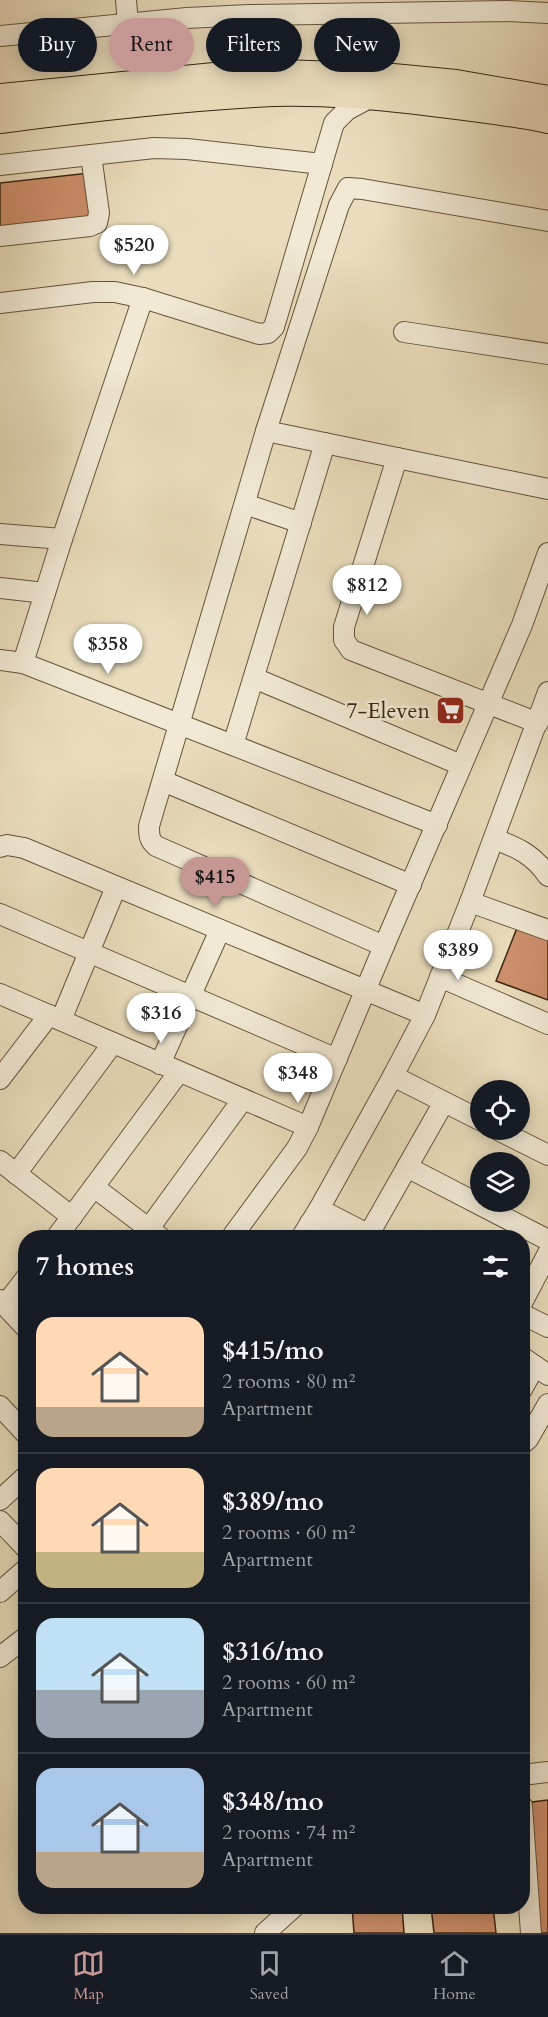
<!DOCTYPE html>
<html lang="en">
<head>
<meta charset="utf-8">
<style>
	:root { --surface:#171b24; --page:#20242c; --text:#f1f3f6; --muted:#9ea1a6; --line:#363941; --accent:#c59692 }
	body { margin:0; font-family:Cardo,serif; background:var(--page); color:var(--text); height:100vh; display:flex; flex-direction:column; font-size:22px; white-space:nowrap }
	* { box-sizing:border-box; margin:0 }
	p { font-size:20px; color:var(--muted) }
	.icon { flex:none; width:33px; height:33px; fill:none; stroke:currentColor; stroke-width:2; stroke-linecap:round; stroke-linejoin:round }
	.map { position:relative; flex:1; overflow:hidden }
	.details { position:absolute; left:18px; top:1230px; width:512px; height:684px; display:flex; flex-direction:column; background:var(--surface); border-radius:24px; box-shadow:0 3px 15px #0003 }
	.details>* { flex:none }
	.banner { position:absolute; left:18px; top:18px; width:513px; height:54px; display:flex; gap:12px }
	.fabs { position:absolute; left:470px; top:1080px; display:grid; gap:12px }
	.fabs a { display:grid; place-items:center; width:60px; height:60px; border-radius:50%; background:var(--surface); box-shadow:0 3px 15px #0003; font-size:30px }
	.price { position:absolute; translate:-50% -51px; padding:0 14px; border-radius:21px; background:#fff; color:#222; font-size:20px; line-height:39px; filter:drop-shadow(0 2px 3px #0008) }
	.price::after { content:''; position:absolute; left:50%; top:36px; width:18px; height:14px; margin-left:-9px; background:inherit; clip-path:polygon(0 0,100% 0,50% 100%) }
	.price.current { background:var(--accent); color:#111 }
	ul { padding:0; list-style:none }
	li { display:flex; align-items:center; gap:18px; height:150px; padding:0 18px }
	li+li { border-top:2px solid var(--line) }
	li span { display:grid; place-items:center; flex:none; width:168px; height:120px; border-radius:18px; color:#555 }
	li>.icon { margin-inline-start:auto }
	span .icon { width:72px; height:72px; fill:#fffc; stroke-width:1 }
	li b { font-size:26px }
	h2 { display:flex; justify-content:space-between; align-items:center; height:72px; padding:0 18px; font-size:26px }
	.chip { padding:0 21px; border-radius:27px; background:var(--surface); box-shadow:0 3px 15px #0003; font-size:21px; line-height:54px }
	.chip.current { background:var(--accent); color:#111 }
	.tab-bar { display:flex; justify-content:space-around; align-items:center; height:84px; border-top:2px solid var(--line); background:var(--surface); font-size:16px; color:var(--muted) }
	.tab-bar a { display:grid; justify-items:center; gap:3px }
	.tab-bar .current { color:var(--accent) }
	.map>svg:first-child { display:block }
</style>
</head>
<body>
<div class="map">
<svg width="548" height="1933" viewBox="0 0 548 1933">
	<rect width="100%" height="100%" fill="#eaddbd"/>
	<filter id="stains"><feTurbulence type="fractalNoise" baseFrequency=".00333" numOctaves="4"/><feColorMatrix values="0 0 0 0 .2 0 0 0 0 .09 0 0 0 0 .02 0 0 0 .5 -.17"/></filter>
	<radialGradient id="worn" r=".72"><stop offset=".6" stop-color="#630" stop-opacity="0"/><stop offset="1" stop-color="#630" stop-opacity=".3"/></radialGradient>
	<!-- building -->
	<g fill="#ce906c" stroke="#392610" stroke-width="1.5">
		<path d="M 89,173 L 95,222 L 0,232 L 0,183 Z"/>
		<path d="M 517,928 L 548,940 L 548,1000 L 496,981 Z"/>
		<path d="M 548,1800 L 548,1933 L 537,1933 L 524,1803 Z"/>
		<path d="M 352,1906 L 402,1906 L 404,1933 L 354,1933 Z"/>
		<path d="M 431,1906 L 493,1906 L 496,1933 L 434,1933 Z"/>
	</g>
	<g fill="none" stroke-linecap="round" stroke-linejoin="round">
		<defs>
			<g id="minor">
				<path d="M 126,0 L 128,24"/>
				<path d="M 0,36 L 187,18 L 249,15 L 507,11 L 548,13"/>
				<path d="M 0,165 L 154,148 L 187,149 L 322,164"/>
				<path d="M 0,236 L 90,226 L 97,223 L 99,213 L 91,155"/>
				<path d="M 0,303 L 93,292 L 115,292 L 143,298 L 259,334 L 268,333 L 274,327 L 334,123 L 347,110 L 371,97"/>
				<path d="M 404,332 L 548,354"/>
				<path d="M 266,431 L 548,489"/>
				<path d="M 397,458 L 344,627 L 344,640 L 351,650 L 538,723"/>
				<path d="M 245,504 L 301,523"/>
				<path d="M 0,534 L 62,539"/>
				<path d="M 0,588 L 45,593"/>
				<path d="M 0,660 L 23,663 L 62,539 L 143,298"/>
				<path d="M 23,663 L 437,825"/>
				<path d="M 254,678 L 461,765"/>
				<path d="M 233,745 L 325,443"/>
				<path d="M 163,781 L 411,885"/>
				<path d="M 494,839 C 517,847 534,855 548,876"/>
				<path d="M 0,847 L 7,845 L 24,848 L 425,1015"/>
				<path d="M 470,902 L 548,930"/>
				<path d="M 0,914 L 337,1059"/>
				<path d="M 384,946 L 156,846 C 149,840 149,835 149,826 L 266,431 L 339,205 L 348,188 L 362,189 L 548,221"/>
				<path d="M 440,977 L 548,1024"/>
				<path d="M 0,994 L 308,1127"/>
				<path d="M 61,1020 L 116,887"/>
				<path d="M 160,1064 L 220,930"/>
				<path d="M 393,1076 L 480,1120"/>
				<path d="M 0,1079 L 49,1015"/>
				<path d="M 498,1130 L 548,1155"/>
				<path d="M 0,1161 L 72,1217"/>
				<path d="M 407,1167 L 548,1240"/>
				<path d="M 16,1174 L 113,1043"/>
				<path d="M 94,1187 L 161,1238"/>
				<path d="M 319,1209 L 375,1238"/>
				<path d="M 310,1223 L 332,1238"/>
				<path d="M 369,1234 L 444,1102"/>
				<path d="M 56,1238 L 179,1072"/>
				<path d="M 142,1238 L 243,1099"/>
				<path d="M 231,1238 L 297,1148 L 308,1127 L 384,946 L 522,625 L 548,553"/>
				<path d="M 301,1238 L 319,1209 L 393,1076 L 425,1015 L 470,902 L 548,692"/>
				<path d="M 0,1300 L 26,1328"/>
				<path d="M 522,1303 L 548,1253"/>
				<path d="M 5,1305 L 26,1278"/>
				<path d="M 522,1314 L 548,1327"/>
				<path d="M 522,1357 L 548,1375"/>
				<path d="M 522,1389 L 535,1366"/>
				<path d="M 0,1406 L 26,1434"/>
				<path d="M 522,1444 L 528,1439 L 548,1404"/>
				<path d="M 0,1500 L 26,1476"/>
				<path d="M 0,1521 L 26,1548"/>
				<path d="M 0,1592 L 26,1569"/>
				<path d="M 0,1657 L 26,1637"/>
				<path d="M 522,1775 L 548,1772"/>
				<path d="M 522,1806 L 531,1933"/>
				<path d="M 265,1933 L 295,1906"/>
			</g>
			<g id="major">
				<path d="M 0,97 L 255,72 L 393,77 L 456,83 L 548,99"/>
				<path d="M 0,120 C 84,109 169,99 254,94 C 319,90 385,97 449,105 C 482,109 515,113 548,120"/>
			</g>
		</defs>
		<!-- minor casing -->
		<use href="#minor" stroke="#65543b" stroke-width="22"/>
		<!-- major casing -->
		<use href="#major" stroke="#392610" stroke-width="28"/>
		<!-- minor -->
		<use href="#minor" stroke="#f1e9d4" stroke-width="20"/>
		<!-- major -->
		<use href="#major" stroke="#eaddbd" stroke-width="26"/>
	</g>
	<!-- icons -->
	<defs>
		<symbol id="supermarket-square" viewBox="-11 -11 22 22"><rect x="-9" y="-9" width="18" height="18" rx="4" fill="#8f2418" stroke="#f1e9d4"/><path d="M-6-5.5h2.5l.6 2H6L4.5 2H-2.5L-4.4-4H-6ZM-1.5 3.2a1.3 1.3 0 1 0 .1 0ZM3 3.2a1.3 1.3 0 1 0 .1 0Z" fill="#fff"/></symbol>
	</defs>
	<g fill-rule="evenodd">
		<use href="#supermarket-square" x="434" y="694" width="33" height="33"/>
	</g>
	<g text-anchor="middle" stroke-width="5" stroke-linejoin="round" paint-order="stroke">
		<!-- poi labels -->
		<g font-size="22" fill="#392610" stroke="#f1e9d4" text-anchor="end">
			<text x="430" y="718">7-Eleven</text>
		</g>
	</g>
	<rect width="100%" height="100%" filter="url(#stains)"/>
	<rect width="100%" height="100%" fill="url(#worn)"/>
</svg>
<div class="fabs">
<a><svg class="icon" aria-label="locate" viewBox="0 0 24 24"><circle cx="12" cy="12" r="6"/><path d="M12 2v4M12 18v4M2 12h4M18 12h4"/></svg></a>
<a><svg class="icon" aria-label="layers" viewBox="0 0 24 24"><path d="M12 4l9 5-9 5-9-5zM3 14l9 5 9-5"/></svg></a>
</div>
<b class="price" style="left:134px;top:276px">$520</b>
<b class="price" style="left:367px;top:616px">$812</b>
<b class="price" style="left:108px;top:675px">$358</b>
<b class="price current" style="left:215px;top:908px">$415</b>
<b class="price" style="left:458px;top:981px">$389</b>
<b class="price" style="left:161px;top:1044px">$316</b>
<b class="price" style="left:298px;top:1104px">$348</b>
<div class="banner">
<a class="chip">Buy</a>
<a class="chip current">Rent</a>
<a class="chip">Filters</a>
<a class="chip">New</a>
</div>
<section class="details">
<h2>7 homes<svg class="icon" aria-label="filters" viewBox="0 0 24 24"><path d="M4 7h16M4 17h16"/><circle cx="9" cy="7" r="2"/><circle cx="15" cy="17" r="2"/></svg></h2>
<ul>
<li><span style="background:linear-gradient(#ffd9b3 75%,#b9a48a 0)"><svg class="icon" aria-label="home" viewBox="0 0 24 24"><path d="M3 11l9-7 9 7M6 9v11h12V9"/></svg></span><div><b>$415/mo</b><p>2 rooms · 80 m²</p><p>Apartment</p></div></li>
<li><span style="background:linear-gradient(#ffd9b3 70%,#c2b280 0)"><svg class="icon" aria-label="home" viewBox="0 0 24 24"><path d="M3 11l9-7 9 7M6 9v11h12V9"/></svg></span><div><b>$389/mo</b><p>2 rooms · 60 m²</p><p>Apartment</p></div></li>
<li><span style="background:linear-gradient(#bfe0f5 60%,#9aa5b1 0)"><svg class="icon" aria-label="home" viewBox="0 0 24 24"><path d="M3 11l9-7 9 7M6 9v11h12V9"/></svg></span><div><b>$316/mo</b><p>2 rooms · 60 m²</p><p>Apartment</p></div></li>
<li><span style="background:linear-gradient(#a9c7e8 70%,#b9a48a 0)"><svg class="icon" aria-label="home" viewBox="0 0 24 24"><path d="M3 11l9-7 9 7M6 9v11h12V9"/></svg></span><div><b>$348/mo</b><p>2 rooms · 74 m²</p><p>Apartment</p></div></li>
</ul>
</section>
</div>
<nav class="tab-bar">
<a class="current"><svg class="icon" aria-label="map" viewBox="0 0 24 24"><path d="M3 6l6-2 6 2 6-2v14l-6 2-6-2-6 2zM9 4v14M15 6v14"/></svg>Map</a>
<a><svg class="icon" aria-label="saved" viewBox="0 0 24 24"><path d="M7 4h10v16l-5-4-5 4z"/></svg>Saved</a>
<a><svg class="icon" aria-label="home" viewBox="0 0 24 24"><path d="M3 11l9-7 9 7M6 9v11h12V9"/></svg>Home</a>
</nav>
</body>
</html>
